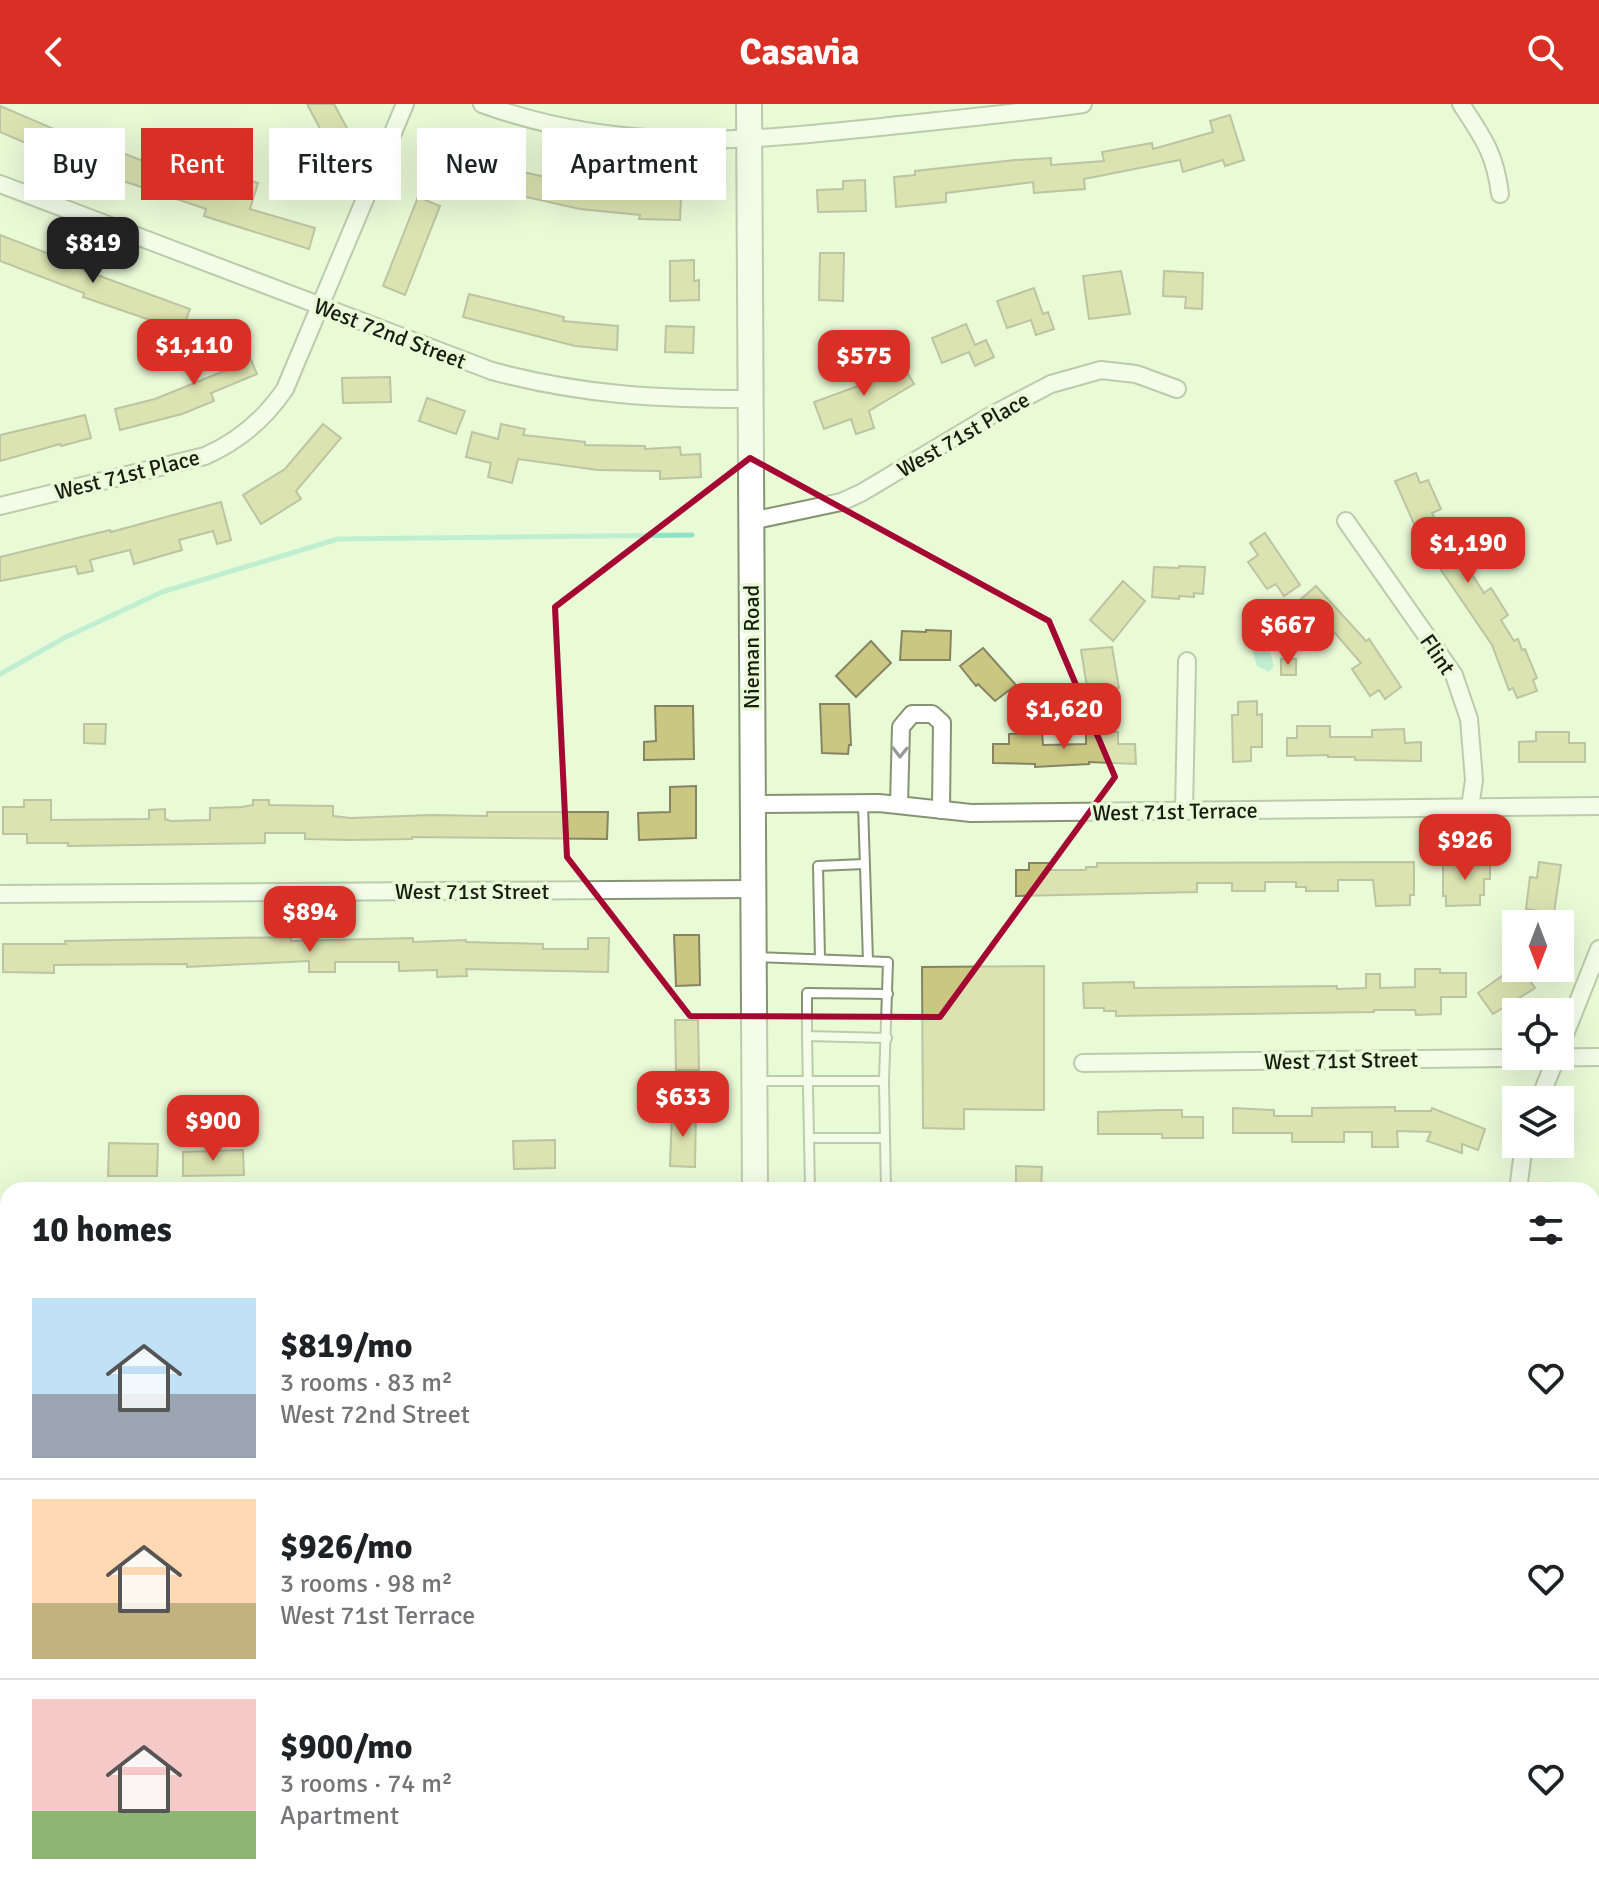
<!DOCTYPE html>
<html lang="en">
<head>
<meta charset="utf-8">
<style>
	:root { --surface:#fff; --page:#f2f2f2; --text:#202124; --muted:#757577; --line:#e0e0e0; --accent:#d93025 }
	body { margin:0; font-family:Signika,sans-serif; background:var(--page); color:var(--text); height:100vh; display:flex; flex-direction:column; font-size:30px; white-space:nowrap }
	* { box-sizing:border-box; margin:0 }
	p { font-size:26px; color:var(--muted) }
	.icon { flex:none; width:44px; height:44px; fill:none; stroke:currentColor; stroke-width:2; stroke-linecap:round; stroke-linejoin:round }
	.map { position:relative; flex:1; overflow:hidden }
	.side { position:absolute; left:0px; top:1078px; width:1600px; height:714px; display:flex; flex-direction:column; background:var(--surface); border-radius:24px 24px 0 0; box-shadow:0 8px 32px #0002 }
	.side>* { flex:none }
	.guide { position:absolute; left:24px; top:24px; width:800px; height:72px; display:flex; gap:16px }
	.needle { width:52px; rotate:180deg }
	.fabs { position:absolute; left:1502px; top:806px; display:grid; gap:16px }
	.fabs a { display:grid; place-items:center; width:72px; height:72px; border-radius:0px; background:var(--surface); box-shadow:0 8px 32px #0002; font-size:40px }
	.price { position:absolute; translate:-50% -68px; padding:0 18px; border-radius:16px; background:var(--accent); color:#fff; font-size:26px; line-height:52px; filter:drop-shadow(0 2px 4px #0008) }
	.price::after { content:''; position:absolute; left:50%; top:48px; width:24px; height:18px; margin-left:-12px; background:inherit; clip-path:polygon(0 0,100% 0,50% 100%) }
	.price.current { background:#222; color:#fff }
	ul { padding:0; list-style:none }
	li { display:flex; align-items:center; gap:24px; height:200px; padding:0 32px }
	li+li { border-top:2px solid var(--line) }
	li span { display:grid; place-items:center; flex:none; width:224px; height:160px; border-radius:0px; color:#555 }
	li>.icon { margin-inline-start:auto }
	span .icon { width:96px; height:96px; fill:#fffc; stroke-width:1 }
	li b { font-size:34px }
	h2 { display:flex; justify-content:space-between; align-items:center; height:96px; padding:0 32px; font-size:34px }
	.tag { padding:0 28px; border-radius:0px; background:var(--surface); box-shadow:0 8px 32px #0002; font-size:28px; line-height:72px }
	.tag.current { background:var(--accent); color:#fff }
	header { display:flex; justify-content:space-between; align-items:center; height:104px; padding:0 32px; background:var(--accent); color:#fff; font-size:36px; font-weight:700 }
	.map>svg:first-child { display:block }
</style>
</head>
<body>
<header><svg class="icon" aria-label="back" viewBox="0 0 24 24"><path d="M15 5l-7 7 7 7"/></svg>Casavia<svg class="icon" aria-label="search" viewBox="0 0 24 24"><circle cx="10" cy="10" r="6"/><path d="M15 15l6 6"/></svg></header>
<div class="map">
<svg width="1599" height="1791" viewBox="0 0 1599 1791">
	<rect width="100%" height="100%" fill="#e9fad7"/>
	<!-- water -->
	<path fill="#8fe1c8" d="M 1254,533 L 1261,534 L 1269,543 L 1274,562 L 1269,568 L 1257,562 L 1250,539 Z"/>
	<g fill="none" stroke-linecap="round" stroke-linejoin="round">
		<!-- stream -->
		<path stroke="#8fe1c8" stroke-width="5" d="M 0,570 L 66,533 L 162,488 L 338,435 L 692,431"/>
	</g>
	<!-- building -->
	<g fill="#cac783" stroke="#868462" stroke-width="2">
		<path d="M 307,0 L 334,0 L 353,35 L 332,47 Z"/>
		<path d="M 0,2 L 105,47 L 107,43 L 146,58 L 145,62 L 200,79 L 198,83 L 231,94 L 238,73 L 258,79 L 250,105 L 315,124 L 309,145 L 204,112 L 206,105 L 79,62 L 0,28 Z"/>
		<path d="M 1230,11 L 1244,56 L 1225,62 L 1223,56 L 1183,68 L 1180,56 L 1084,75 L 1085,85 L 1034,89 L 1033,78 L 946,89 L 946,98 L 896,103 L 894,73 L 915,71 L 915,67 L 1015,56 L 1051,54 L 1051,61 L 1104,57 L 1102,48 L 1152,39 L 1153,45 L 1213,28 L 1210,17 Z"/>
		<path d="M 487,45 L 488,72 L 439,74 L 438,47 Z"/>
		<path d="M 518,67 L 564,77 L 563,80 L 640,86 L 662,85 L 662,93 L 681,93 L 680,116 L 639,115 L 640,111 L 580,105 L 513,90 Z"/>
		<path d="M 865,76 L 866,107 L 818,108 L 817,86 L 843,85 L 843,77 Z"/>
		<path d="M 418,93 L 440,102 L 405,191 L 383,182 Z"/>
		<path d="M 0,131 L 78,161 L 78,164 L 190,205 L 182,227 L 83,193 L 84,189 L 0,157 Z"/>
		<path d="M 820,149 L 844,149 L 843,197 L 819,196 Z"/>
		<path d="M 694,156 L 694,177 L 699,176 L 699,196 L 670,197 L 670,157 Z"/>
		<path d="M 1121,167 L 1130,210 L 1089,215 L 1083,172 Z"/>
		<path d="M 1164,167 L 1203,169 L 1202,205 L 1185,204 L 1186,193 L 1163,192 Z"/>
		<path d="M 1034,184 L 1043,210 L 1048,208 L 1054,225 L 1036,231 L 1031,216 L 1007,224 L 997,197 Z"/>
		<path d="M 469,190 L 564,213 L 563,217 L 618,222 L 617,246 L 575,242 L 463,213 Z"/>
		<path d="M 966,220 L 975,241 L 986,236 L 994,253 L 975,262 L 969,248 L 942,259 L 932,234 Z"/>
		<path d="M 666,222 L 694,223 L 693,249 L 665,248 Z"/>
		<path d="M 237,223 L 257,270 L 211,289 L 214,297 L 182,310 L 120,326 L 115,305 L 155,295 L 229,265 L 215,232 Z"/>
		<path d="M 899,254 L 914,280 L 869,307 L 874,324 L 856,330 L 851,315 L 824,325 L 814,298 L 869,278 L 866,274 Z"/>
		<path d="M 390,273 L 391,298 L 343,299 L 342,274 Z"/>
		<path d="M 427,294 L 465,307 L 456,330 L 419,317 Z"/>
		<path d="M 85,311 L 91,334 L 61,342 L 60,340 L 0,357 L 0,331 Z"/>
		<path d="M 323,320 L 341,334 L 296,387 L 301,395 L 261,420 L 243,391 L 285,365 Z"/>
		<path d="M 501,320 L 525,325 L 523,331 L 585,338 L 585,341 L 645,342 L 645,345 L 680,343 L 681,351 L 700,350 L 701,373 L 660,375 L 660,367 L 598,366 L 518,355 L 512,379 L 488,373 L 491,359 L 466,353 L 472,328 L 498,335 Z"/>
		<path d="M 1416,369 L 1420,379 L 1428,376 L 1441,405 L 1432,409 L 1438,422 L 1447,435 L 1453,431 L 1471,458 L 1466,461 L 1484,489 L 1491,484 L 1508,511 L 1501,516 L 1514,537 L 1518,535 L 1522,546 L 1525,545 L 1537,574 L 1533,576 L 1537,587 L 1517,594 L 1513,584 L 1509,586 L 1492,541 L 1422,438 L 1395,377 Z"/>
		<path d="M 221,398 L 231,436 L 217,440 L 213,427 L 179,436 L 182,446 L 134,460 L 130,446 L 90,456 L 93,467 L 78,470 L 76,462 L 0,477 L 0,453 L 110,426 L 111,428 Z"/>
		<path d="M 1265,429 L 1300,481 L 1284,492 L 1276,480 L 1267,485 L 1248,458 L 1258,451 L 1250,439 Z"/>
		<path d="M 1179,462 L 1205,463 L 1203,490 L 1194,489 L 1194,493 L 1179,492 L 1179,495 L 1152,493 L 1154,463 L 1179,464 Z"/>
		<path d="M 1123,477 L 1145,497 L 1113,537 L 1090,516 Z"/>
		<path d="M 1316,482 L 1366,537 L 1369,535 L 1401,583 L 1385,595 L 1379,586 L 1370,592 L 1352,565 L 1361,559 L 1334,528 L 1327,534 L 1305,510 L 1311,506 L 1301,495 Z"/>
		<path d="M 926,526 L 951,527 L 950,556 L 900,556 L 902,527 L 926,528 Z"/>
		<path d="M 871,537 L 891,559 L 856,593 L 836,572 Z"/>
		<path d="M 1112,543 L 1119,584 L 1115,584 L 1116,593 L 1089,596 L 1081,546 Z"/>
		<path d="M 983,544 L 1016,581 L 995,597 L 978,580 L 976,582 L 960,562 Z"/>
		<rect x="1281" y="555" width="15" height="16"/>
		<path d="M 1257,597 L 1257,611 L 1262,610 L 1262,643 L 1251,643 L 1251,657 L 1233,658 L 1232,611 L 1238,611 L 1238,598 Z"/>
		<path d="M 820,600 L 849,600 L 851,641 L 849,641 L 848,650 L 822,649 Z"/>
		<path d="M 655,602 L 693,602 L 694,655 L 644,656 L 644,638 L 656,637 Z"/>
		<path d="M 84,620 L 106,620 L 105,640 L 84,639 Z"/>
		<path d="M 1297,622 L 1330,622 L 1330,633 L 1372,633 L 1372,626 L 1404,625 L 1405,639 L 1421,638 L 1421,657 L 1355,656 L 1355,653 L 1328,653 L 1328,651 L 1287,652 L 1287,634 L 1297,634 Z"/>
		<path d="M 1086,628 L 1118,628 L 1118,640 L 1135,640 L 1136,660 L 1089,658 L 1089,660 L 1035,663 L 1035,660 L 993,659 L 993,640 L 1009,640 L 1009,630 L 1042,629 L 1043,641 L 1086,640 Z"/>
		<path d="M 1536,628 L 1569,628 L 1569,639 L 1585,639 L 1585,658 L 1519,658 L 1519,638 L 1536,637 Z"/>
		<path d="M 696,682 L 696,734 L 639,736 L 638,709 L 670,708 L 670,683 Z"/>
		<path d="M 24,696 L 51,696 L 51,716 L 149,715 L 149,706 L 165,705 L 165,715 L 171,717 L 210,716 L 210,704 L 242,703 L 253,701 L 253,696 L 269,696 L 269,701 L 333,702 L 333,712 L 351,714 L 431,711 L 487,712 L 487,708 L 608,708 L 607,735 L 412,733 L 412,735 L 350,736 L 305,735 L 305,729 L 265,729 L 265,739 L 68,742 L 68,739 L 27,739 L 27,730 L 3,730 L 3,703 L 24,703 Z"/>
		<path d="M 1490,757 L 1490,775 L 1484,775 L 1484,791 L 1480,791 L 1480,801 L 1446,802 L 1446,792 L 1443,792 L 1443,758 Z"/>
		<path d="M 1414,758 L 1414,791 L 1410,791 L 1410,801 L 1376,802 L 1373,776 L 1338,776 L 1338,787 L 1306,787 L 1306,783 L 1296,783 L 1296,778 L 1265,778 L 1265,787 L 1232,787 L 1232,779 L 1197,779 L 1197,788 L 1016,792 L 1016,766 L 1029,766 L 1029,759 L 1050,759 L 1050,766 L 1086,766 L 1086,763 L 1097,763 L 1097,759 Z"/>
		<path d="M 1539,758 L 1561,761 L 1554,809 L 1526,805 L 1530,773 L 1537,774 Z"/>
		<path d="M 674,831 L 699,831 L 700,881 L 676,882 Z"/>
		<path d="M 291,833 L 291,837 L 413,834 L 413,838 L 466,836 L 466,838 L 543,840 L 543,845 L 588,845 L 588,834 L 609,834 L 608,868 L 466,865 L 467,872 L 437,873 L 437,866 L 399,867 L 399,858 L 335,858 L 335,868 L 309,868 L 309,857 L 187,863 L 187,860 L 54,861 L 54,869 L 3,868 L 3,840 L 66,840 L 65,837 Z"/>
		<path d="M 1044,862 L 1044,1006 L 964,1005 L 964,1025 L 923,1024 L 922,863 Z"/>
		<path d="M 1516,862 L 1521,864 L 1535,884 L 1493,910 L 1478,889 Z"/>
		<path d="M 1415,865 L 1440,865 L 1440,869 L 1466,869 L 1466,893 L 1441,893 L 1441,910 L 1416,911 L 1415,906 L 1374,906 L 1374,908 L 1116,912 L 1116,907 L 1104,907 L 1104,904 L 1084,904 L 1083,879 L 1134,878 L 1134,884 L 1337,882 L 1337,885 L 1366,884 L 1366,870 L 1380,870 L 1380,884 L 1415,883 Z"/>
		<path d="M 675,916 L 698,916 L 699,966 L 676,966 Z"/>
		<path d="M 1395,1003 L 1395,1007 L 1431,1007 L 1432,1004 L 1485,1025 L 1478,1046 L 1462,1040 L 1462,1049 L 1427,1037 L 1431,1028 L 1397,1027 L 1398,1043 L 1372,1043 L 1372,1028 L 1344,1028 L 1344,1038 L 1292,1038 L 1292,1029 L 1233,1029 L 1233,1004 L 1274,1006 L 1274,1012 L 1312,1012 L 1312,1004 Z"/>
		<path d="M 1162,1006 L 1182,1006 L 1182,1013 L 1203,1013 L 1203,1034 L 1162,1034 L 1162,1030 L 1098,1030 L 1098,1008 Z"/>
		<path d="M 672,1007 L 696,1007 L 695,1063 L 670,1062 Z"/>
		<path d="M 555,1036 L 555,1064 L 514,1065 L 513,1037 Z"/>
		<path d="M 109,1039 L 158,1040 L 157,1072 L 108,1072 Z"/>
		<path d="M 243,1046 L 244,1071 L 183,1072 L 183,1048 Z"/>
		<path d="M 1016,1062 L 1042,1063 L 1041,1086 L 1016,1086 Z"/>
	</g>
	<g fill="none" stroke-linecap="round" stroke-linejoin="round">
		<defs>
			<g id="lane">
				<path d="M 863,700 L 868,857"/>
				<path d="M 755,853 L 888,858 L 884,977 L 759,977"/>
				<path d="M 820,855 L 818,762 L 864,760"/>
				<path d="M 807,932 L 809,1034 L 885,1034 L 884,977"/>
				<path d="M 887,934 L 807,932 L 807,889 L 888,890"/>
				<path d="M 809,1034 L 810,1086"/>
				<path d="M 885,1034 L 886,1086"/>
				<path d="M 810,1086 L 886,1084"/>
			</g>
			<g id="street">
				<path d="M 482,0 C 622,51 747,37 890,22 C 955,15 1019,9 1083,0"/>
				<path d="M 1461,0 C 1483,34 1495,49 1500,90"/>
				<path d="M 0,80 L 492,267 C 581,291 658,295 749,295"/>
				<path d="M 0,402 L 205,352 C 239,337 264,316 285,285 L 405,0"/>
				<path d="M 751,417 L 841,398 L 861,389 L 990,312 L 1051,280 L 1101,266 L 1136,270 L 1177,285"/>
				<path d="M 1346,417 L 1454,571 L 1469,615 L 1474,676 L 1470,703"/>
				<path d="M 752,700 L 879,699 L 971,709 L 1599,702"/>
				<path d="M 899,701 L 901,623 L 912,610 L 932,610 L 942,619 L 941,706"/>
				<path d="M 1184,707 L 1187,557"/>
				<path d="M 0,790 L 753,785"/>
				<path d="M 1560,943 L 1599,845"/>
				<path d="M 1083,959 L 1599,953"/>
				<path d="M 1539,996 L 1557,952"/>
				<path d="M 1518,1086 L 1524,1040"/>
				<path d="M 0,1121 L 8,1121"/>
				<path d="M 1592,1184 L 1599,1184"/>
				<path d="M 1592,1425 L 1599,1425"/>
				<path d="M 1592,1687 L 1599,1687"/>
				<path d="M 53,1784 L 53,1791"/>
				<path d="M 321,1784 L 321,1791"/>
				<path d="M 1524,1784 L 1524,1791"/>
			</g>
			<g id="secondary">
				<path d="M 749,0 L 755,1086"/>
				<path d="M 758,1791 L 758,1784"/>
			</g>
		</defs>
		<!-- lane casing -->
		<use href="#lane" stroke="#869474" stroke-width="12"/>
		<!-- street casing -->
		<use href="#street" stroke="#869474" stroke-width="20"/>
		<!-- secondary casing -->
		<use href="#secondary" stroke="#869474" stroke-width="28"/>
		<!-- lane -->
		<use href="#lane" stroke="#fff" stroke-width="8"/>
		<!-- street -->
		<use href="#street" stroke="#fff" stroke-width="16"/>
		<!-- secondary -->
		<use href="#secondary" stroke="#fff" stroke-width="24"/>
	</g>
	<!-- one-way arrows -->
	<defs><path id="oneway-chevron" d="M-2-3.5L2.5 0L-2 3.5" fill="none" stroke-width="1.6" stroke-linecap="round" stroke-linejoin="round" transform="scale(2)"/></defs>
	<use stroke="#979994" href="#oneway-chevron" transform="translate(900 648) rotate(91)"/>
	<!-- marked area -->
	<path d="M0 0H1599V1791H0ZM 750,354 L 1049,517 L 1115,673 L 940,913 L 690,912 L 567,753 L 555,503 Z" fill="#e9fad7" fill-opacity=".55" fill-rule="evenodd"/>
	<path fill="none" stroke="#a40731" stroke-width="6" stroke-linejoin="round" d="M 750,354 L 1049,517 L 1115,673 L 940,913 L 690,912 L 567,753 L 555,503 Z"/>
	<g text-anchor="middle" stroke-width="7" stroke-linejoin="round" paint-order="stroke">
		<!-- street labels -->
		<g font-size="22" fill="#171d11" stroke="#e9fad7">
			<text transform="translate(390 229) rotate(21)" y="8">West 72nd Street</text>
			<text transform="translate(963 330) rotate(-30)" y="8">West 71st Place</text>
			<text transform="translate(127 370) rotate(-14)" y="8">West 71st Place</text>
			<text transform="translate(751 543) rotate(-90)" y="8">Nieman Road</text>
			<text transform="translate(1438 550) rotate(56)" y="8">Flint</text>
			<text transform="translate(1175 707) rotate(-1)" y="8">West 71st Terrace</text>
			<text x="472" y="795">West 71st Street</text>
			<text transform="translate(1341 956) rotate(-1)" y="8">West 71st Street</text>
		</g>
	</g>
</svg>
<div class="fabs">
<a><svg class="needle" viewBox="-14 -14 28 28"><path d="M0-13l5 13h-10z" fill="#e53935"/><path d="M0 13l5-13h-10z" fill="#757577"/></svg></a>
<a><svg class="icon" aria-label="locate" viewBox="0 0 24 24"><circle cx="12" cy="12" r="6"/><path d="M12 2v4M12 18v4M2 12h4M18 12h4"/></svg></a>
<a><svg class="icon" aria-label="layers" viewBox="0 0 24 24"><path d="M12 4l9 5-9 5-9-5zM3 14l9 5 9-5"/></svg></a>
</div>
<b class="price current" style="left:93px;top:181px">$819</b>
<b class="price" style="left:194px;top:283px">$1,110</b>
<b class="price" style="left:864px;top:294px">$575</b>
<b class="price" style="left:1468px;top:481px">$1,190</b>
<b class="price" style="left:1288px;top:563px">$667</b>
<b class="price" style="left:1064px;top:647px">$1,620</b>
<b class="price" style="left:1465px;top:778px">$926</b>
<b class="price" style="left:310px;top:850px">$894</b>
<b class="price" style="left:683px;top:1035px">$633</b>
<b class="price" style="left:213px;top:1059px">$900</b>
<div class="guide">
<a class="tag">Buy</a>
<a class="tag current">Rent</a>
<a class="tag">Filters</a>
<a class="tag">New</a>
<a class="tag">Apartment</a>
</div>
<section class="side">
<h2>10 homes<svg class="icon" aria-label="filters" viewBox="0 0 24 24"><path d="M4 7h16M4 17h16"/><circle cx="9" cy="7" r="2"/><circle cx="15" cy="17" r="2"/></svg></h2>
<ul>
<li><span style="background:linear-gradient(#bfe0f5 60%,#9aa5b1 0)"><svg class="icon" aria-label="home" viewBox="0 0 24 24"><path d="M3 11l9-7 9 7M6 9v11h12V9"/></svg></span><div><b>$819/mo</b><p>3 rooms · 83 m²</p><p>West 72nd Street</p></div><svg class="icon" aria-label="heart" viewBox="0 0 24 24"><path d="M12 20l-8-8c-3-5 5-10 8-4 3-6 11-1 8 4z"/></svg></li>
<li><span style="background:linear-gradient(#ffd9b3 65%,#c2b280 0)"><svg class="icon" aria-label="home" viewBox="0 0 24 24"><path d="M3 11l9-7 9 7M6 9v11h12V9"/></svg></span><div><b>$926/mo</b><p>3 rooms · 98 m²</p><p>West 71st Terrace</p></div><svg class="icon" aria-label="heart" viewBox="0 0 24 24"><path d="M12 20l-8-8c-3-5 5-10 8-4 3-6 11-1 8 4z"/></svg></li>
<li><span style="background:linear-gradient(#f6c9c9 70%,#8fb573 0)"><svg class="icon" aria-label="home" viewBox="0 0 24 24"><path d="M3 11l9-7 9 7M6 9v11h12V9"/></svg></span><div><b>$900/mo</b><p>3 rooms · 74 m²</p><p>Apartment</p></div><svg class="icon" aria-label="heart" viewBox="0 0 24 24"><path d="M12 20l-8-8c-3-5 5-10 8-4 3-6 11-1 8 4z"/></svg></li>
</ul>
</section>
</div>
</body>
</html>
